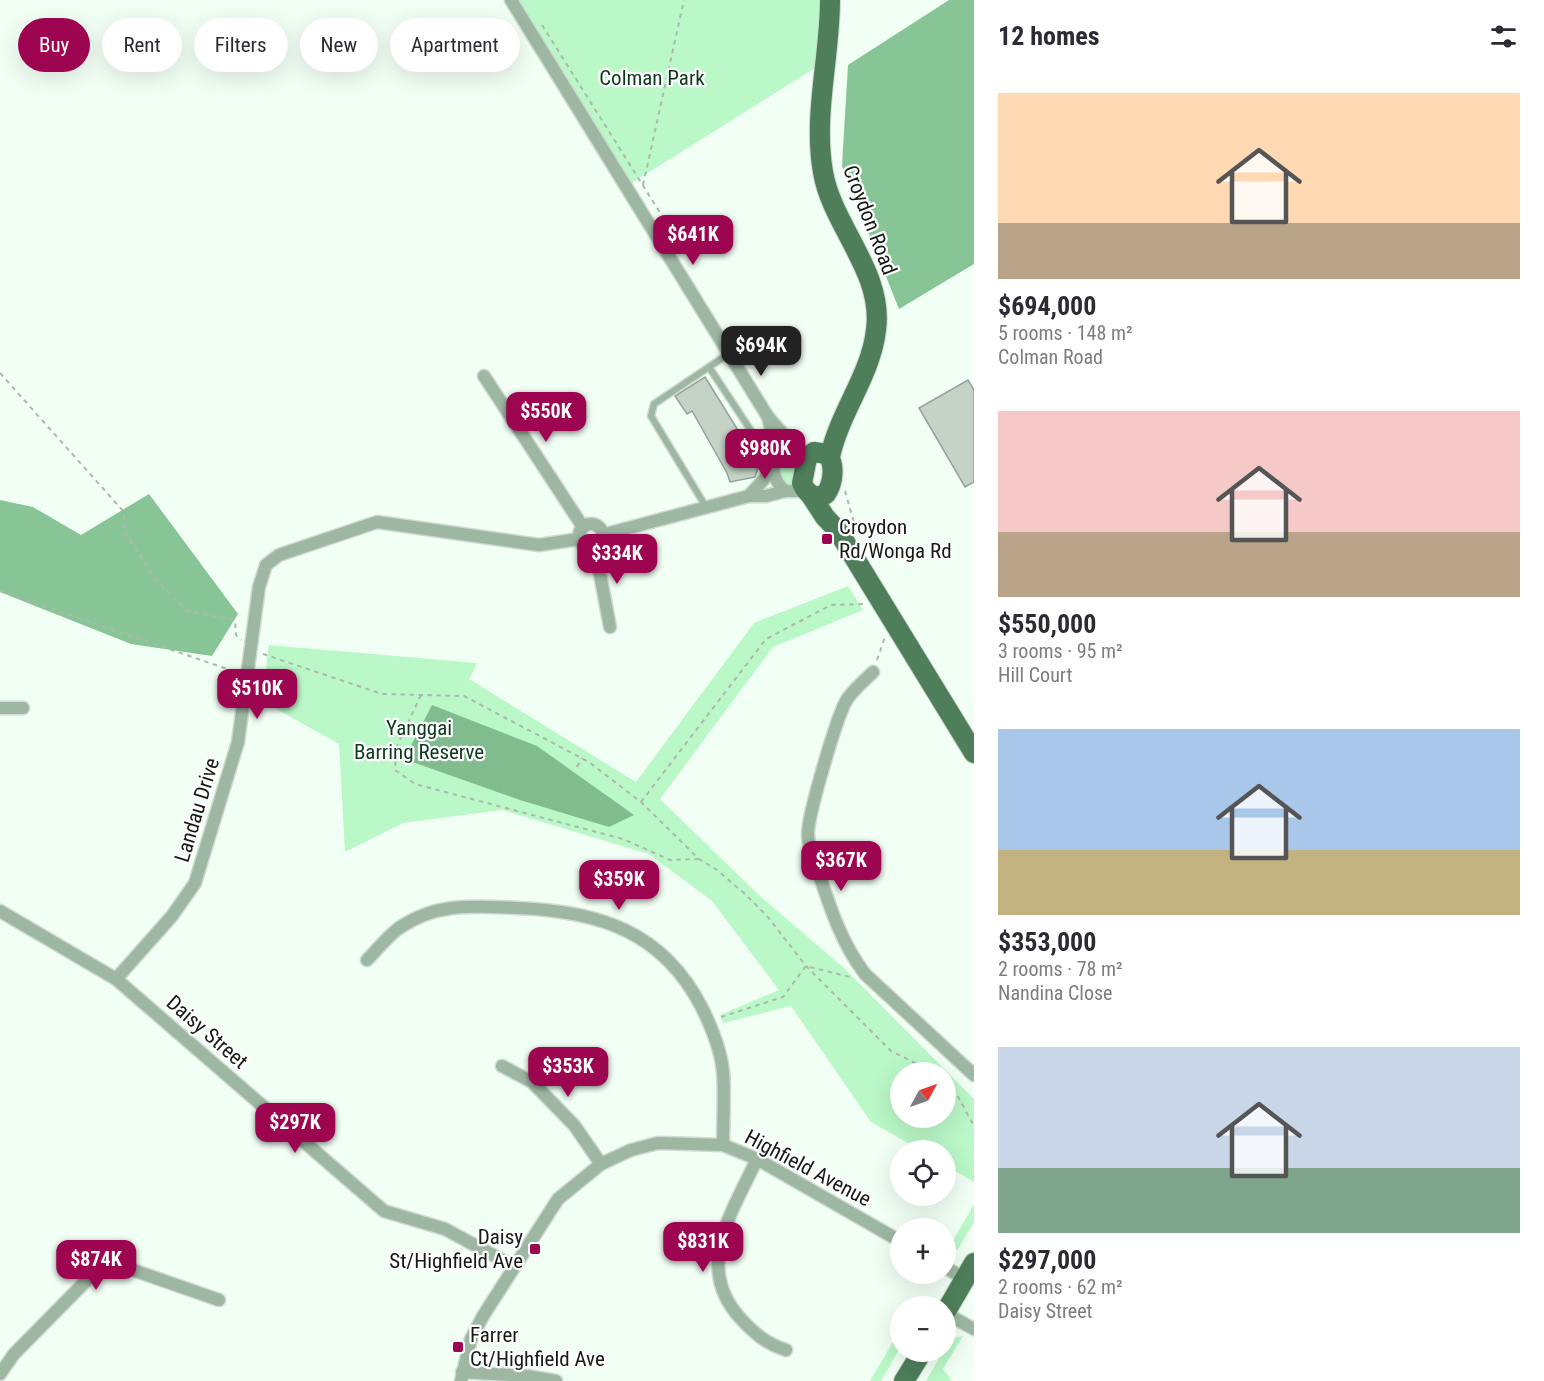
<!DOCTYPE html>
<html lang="en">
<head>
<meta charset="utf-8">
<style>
	:root { --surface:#fff; --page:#f2f2f3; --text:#2b2b33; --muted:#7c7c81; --accent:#9d0550 }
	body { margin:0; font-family:"Roboto Condensed",sans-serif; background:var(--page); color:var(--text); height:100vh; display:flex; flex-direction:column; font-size:22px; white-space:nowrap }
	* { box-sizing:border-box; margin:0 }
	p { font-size:20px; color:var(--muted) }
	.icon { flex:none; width:33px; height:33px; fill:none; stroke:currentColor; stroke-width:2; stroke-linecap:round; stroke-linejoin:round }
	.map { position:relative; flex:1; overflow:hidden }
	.panel { display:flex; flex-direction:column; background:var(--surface); width:570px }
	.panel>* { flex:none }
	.guide { position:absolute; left:18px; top:18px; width:570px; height:54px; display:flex; gap:12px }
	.needle { width:39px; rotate:50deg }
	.buttons { position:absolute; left:890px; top:1062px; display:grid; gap:12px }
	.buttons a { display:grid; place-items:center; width:66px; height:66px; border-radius:50%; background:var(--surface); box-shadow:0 6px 24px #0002; font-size:30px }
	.price { position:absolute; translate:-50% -51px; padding:0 14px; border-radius:12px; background:var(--accent); color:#fff; font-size:20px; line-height:39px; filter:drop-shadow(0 2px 3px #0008) }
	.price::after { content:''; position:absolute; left:50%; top:36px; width:18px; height:14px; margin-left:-9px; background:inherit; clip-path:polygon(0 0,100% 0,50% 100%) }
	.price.selected { background:#222; color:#fff }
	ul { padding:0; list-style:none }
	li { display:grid; align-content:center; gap:12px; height:318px; padding:0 24px }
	li span { display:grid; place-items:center; height:186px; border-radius:0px; color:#555 }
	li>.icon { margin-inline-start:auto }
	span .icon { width:108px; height:108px; fill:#fffc; stroke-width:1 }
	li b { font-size:26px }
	h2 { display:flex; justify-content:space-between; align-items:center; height:72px; padding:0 24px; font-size:26px }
	.pill { padding:0 21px; border-radius:27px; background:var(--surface); box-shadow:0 6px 24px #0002; font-size:21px; line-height:54px }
	.pill.selected { background:var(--accent); color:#fff }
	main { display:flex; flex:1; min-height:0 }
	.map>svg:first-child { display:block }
</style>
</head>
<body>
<main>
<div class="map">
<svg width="974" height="1381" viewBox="0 0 974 1381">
	<rect width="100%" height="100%" fill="#f2fff5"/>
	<!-- green -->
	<g fill="#baf8c8" fill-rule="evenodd">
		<path d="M 511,0 L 826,0 L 815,68 L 627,186 Z"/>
		<path d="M 791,455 L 799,456 L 794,468 L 796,485 L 785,486 L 776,468 L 781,458 Z"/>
		<path d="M 848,586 L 863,610 L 773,647 L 660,799 L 760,896 L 844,968 L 974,1099 L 974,1182 L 945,1165 L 945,1150 L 920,1150 L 871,1122 L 791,1006 L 723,1023 L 720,1015 L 779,990 L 712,901 L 649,854 L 502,810 L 403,823 L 345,852 L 339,744 L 262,701 L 269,645 L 477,663 L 469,679 L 636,782 L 754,623 ZM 900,1072 L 945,1072 L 945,1118 L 900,1118 Z"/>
		<path d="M 974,1204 L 974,1222 L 958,1249 L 946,1253 Z"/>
		<path d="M 900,1330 L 900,1348 L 881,1381 L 870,1381 Z"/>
		<path d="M 963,1336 L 943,1369 L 952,1381 L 926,1381 L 950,1339 Z"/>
	</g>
	<!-- forest -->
	<g fill="#88c596">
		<path d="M 949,0 L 974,0 L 974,264 L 899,309 L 842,166 L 848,65 Z"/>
		<path d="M 149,494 L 238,614 L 212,656 L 131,644 L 0,592 L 0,500 L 33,507 L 81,535 Z"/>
	</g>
	<!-- water -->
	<path fill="#80bc8e" d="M 432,705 L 537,746 L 634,815 L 609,827 L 520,800 L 404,759 Z"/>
	<!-- building -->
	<g fill="#c4d3c6" stroke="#94a397" stroke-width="1.5">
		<path d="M 705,377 L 759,464 L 755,477 L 730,482 L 727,473 L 692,411 L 687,414 L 675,396 Z"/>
		<path d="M 968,380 L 974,390 L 974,482 L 965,487 L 919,408 Z"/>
	</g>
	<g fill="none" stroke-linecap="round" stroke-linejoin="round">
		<defs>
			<g id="service">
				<path d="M 728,354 L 709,367 L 773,464"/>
				<path d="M 706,507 L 651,416 L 654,404 L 709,367"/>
			</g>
			<g id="minor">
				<path d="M 511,0 L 768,417 L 793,445"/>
				<path d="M 484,376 L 583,527"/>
				<path d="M 768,417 L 777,454"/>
				<path d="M 806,491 L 785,491 C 760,469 779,430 810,455"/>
				<path d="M 749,496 L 773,469"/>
				<circle cx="591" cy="536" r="12"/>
				<path d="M 602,535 L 749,496 L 766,496 L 785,491"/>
				<path d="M 595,548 L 610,627"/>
				<path d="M 873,672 C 865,680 855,688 848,698 C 838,711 807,818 808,835 C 808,848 815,862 819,874 C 831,910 842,944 865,974 L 974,1075"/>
				<path d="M 0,708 L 23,708"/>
				<path d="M 0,911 L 116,979 L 172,916 L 195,883 L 238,742 L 259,587 L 266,565 L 279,555 L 377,522 L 539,545 L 579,539"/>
				<path d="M 367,960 C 377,950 387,937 399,928 C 437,902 474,906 517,908 C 598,911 663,931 702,1008 C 712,1028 721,1050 723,1072 C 725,1096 723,1121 723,1145"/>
				<path d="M 116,979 L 384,1211 L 445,1229 L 513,1266"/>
				<path d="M 502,1066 L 532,1082 L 574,1125 L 601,1164"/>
				<path d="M 757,1159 C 732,1213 693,1267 741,1319 C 755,1334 767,1344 786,1350"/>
				<path d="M 945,1267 L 965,1279"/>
				<path d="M 945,1313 L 974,1329"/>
				<path d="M 462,1372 L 527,1376 L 556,1381"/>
				<path d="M 0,1374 L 14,1354 L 91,1276 L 111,1268 L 133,1270 L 219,1300"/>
				<path d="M 461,1381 L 471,1339 L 483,1316 L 558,1199 L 601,1164 L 631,1150 L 658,1143 L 723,1145 L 757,1159 L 900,1241"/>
			</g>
			<g id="primary">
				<path d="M 830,0 C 830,57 813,115 823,172 C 832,226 884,272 876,330 C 871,375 839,413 830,457"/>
				<path d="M 814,452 L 827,454 C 836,465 833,483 826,494 C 814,500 806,493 802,483 L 807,458 Z"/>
				<path d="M 810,494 L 825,517 L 838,531 L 974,753"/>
				<path d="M 945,1313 L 974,1263"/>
				<path d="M 904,1381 L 922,1352"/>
			</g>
		</defs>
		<!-- service casing -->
		<use href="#service" stroke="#cfdad1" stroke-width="9"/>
		<!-- minor casing -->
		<use href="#minor" stroke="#cfdad1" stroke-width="15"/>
		<!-- primary casing -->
		<use href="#primary" stroke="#cfdad1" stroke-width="22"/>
		<!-- path -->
		<g stroke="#adb7af" stroke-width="2" stroke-dasharray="4.5 4.5" stroke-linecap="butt">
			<path d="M 542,25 L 686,254"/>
			<path d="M 643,185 L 684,0"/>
			<path d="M 0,373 L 124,512 L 124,531 L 153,576 L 187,611 L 235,620 L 236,635 L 241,640"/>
			<path d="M 845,491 L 855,526"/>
			<path d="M 0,591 L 236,672"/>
			<path d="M 263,654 L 382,694 L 464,696 L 589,762 L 641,802 L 699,859 L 717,870 L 745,894 L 767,916 L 806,966 L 891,1051 L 933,1072"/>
			<path d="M 877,660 L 885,637"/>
			<path d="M 421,695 L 396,748 L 395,770 L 415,784 L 623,839 L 670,860 L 698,859"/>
			<path d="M 577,767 L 582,758"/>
			<path d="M 641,802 L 766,639 L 831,605 L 864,604"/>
			<path d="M 721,1017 L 783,997 L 806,966 L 854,978"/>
			<path d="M 945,1083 L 957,1095 L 974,1126"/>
		</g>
		<!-- service -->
		<use href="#service" stroke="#9db7a2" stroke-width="6"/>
		<!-- minor -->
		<use href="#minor" stroke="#9db7a2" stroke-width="12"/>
		<!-- primary -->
		<use href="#primary" stroke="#4e7e5a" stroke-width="20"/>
	</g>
	<!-- markers -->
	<g fill="#9d0550" stroke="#fff" stroke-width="2">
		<rect x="821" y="533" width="12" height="12" rx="3"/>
		<rect x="529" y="1243" width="12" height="12" rx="3"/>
		<rect x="452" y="1341" width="12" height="12" rx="3"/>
	</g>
	<g text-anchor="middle" stroke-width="4.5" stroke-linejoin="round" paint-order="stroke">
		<!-- park labels -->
		<g font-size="21" fill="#0a391b" stroke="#fff">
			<text x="652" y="85">Colman Park</text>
			<text x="419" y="735">Yanggai<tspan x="419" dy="24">Barring Reserve</tspan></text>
		</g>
		<!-- street labels -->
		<g font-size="21" fill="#151a16" stroke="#fff">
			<text transform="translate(870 220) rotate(69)" y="7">Croydon Road</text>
			<text transform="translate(197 810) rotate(-73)" y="7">Landau Drive</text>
			<text transform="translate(207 1032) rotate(41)" y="7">Daisy Street</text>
			<text transform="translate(808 1168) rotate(28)" y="7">Highfield Avenue</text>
		</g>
		<!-- poi labels -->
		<g font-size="21" fill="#151a16" stroke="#fff" text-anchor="start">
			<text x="839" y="534">Croydon<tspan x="839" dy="24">Rd/Wonga Rd</tspan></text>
			<text x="523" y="1244" text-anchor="end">Daisy<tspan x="523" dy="24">St/Highfield Ave</tspan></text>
			<text x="470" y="1342">Farrer<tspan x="470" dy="24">Ct/Highfield Ave</tspan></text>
		</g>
	</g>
</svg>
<div class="buttons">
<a><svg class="needle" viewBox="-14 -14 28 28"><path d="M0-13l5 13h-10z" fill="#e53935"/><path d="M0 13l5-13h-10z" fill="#7c7c81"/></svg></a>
<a><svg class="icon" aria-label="locate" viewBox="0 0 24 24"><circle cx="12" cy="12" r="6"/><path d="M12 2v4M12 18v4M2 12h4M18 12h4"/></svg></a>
<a>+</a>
<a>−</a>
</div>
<b class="price" style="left:693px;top:266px">$641K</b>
<b class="price selected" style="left:761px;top:377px">$694K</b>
<b class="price" style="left:546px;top:443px">$550K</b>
<b class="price" style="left:765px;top:480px">$980K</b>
<b class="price" style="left:617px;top:585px">$334K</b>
<b class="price" style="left:257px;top:720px">$510K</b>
<b class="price" style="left:841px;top:892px">$367K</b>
<b class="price" style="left:619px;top:911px">$359K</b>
<b class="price" style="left:568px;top:1098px">$353K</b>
<b class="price" style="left:295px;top:1154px">$297K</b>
<b class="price" style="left:703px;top:1273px">$831K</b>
<b class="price" style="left:96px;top:1291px">$874K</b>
<div class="guide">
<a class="pill selected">Buy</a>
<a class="pill">Rent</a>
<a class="pill">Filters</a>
<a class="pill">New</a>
<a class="pill">Apartment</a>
</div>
</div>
<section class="panel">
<h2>12 homes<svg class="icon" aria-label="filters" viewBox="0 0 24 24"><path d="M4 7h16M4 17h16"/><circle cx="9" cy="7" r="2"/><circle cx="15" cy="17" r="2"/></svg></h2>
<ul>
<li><span style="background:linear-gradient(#ffd9b3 70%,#b9a48a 0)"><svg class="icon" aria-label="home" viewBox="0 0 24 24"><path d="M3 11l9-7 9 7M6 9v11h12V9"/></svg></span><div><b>$694,000</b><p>5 rooms · 148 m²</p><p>Colman Road</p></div></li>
<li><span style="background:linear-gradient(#f6c9c9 65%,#b9a48a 0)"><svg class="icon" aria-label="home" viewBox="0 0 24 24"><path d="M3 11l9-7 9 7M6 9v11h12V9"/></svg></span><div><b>$550,000</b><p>3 rooms · 95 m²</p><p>Hill Court</p></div></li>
<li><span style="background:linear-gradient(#a9c7e8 65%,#c2b280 0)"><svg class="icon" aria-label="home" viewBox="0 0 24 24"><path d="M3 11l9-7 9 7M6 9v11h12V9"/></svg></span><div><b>$353,000</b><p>2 rooms · 78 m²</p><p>Nandina Close</p></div></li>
<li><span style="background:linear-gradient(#c9d6e8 65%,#7fa58c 0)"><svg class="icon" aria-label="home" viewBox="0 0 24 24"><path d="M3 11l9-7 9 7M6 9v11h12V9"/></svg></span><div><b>$297,000</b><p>2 rooms · 62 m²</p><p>Daisy Street</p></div></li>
</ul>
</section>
</main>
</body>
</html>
